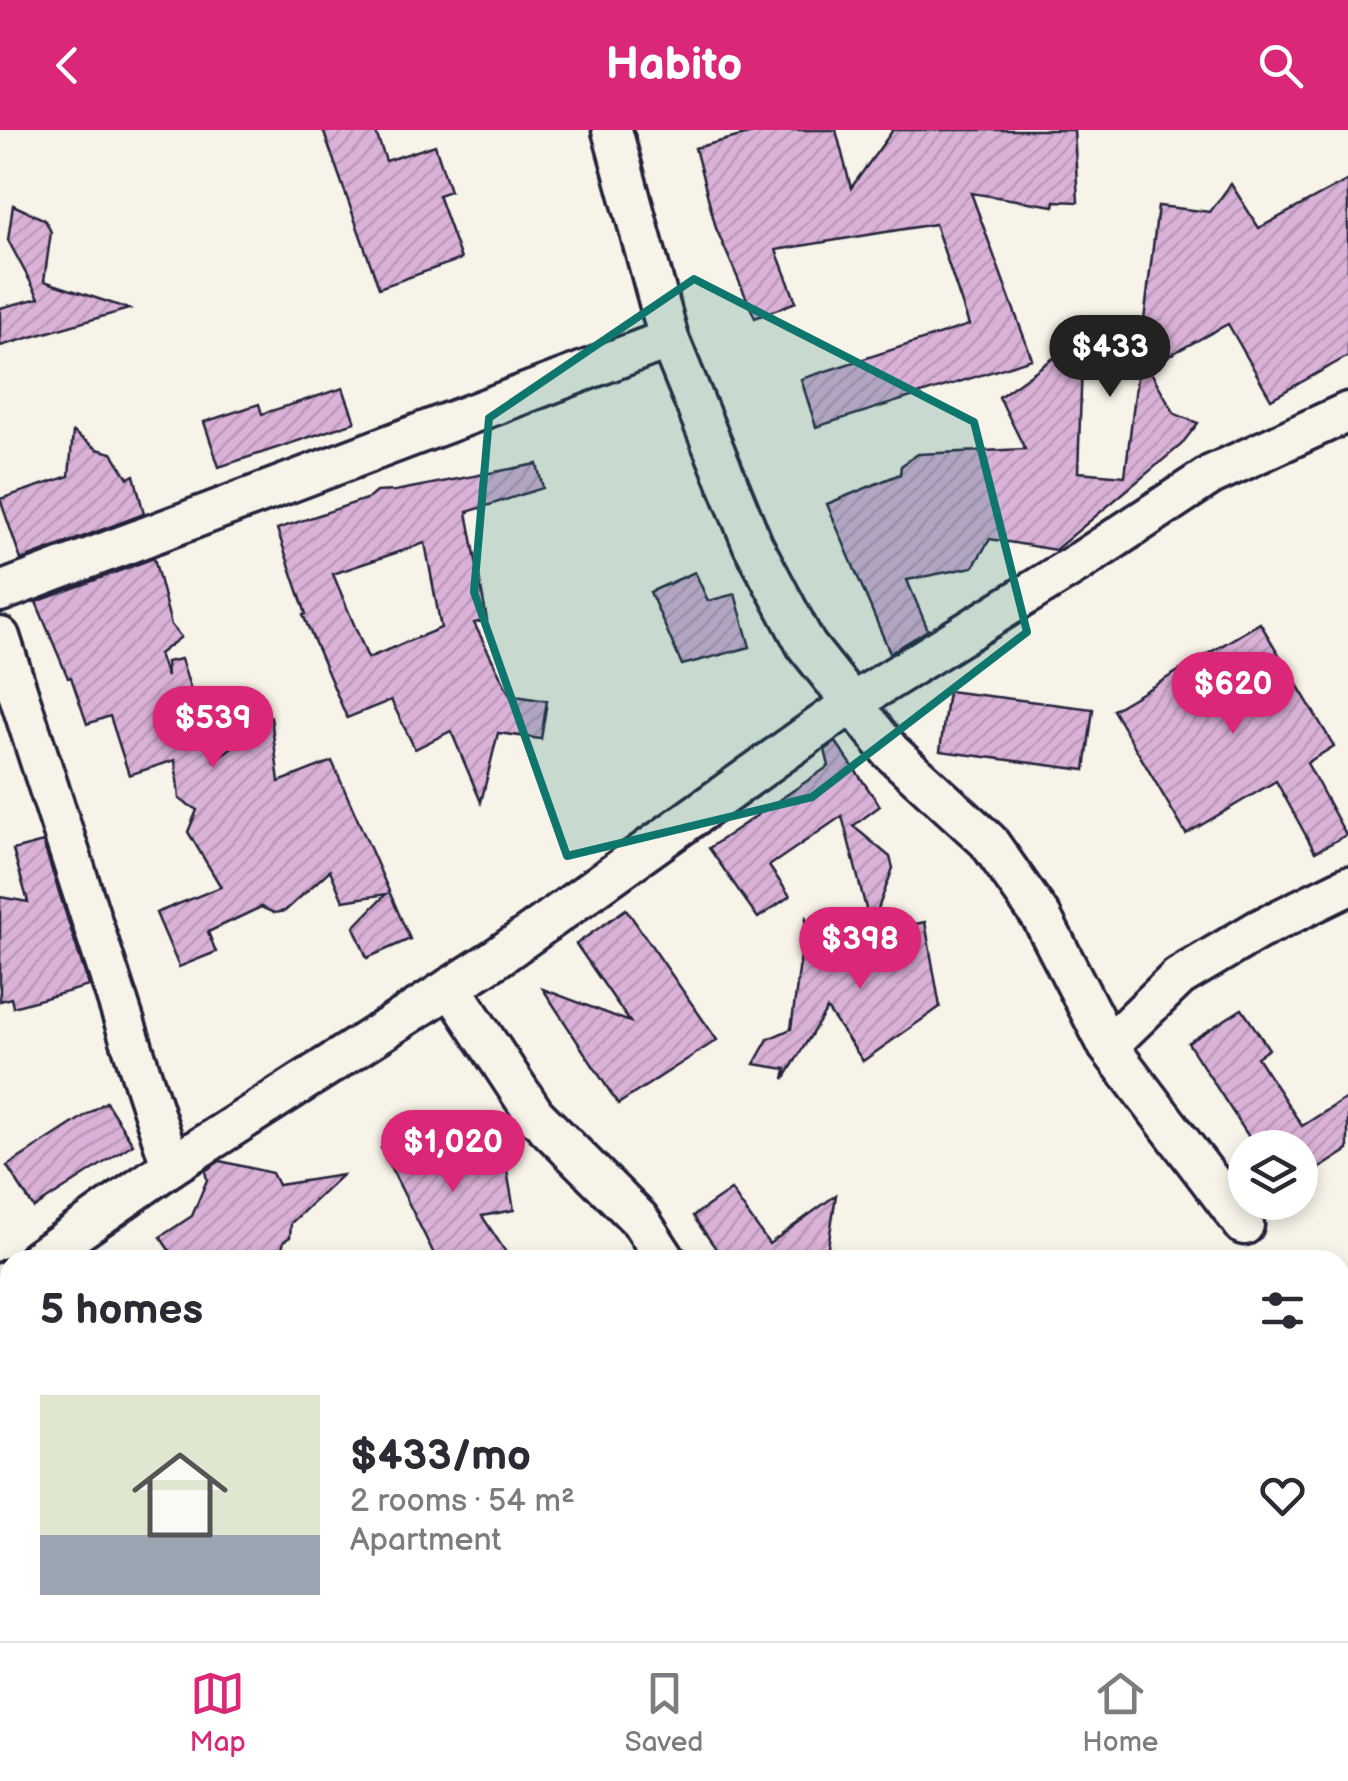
<!DOCTYPE html>
<html lang="en">
<head>
<meta charset="utf-8">
<style>
	:root { --surface:#fff; --page:#f7f7f7; --text:#2b2b33; --muted:#7c7c81; --line:#e1e1e2; --accent:#db2777 }
	body { margin:0; font-family:"Balsamiq Sans",sans-serif; background:var(--page); color:var(--text); height:100vh; display:flex; flex-direction:column; font-size:38px; white-space:nowrap }
	* { box-sizing:border-box; margin:0 }
	p { font-size:32px; color:var(--muted) }
	.icon { flex:none; width:55px; height:55px; fill:none; stroke:currentColor; stroke-width:2; stroke-linecap:round; stroke-linejoin:round }
	.map { position:relative; flex:1; overflow:hidden }
	.sheet { position:absolute; left:0px; top:1120px; width:1350px; height:392px; display:flex; flex-direction:column; background:var(--surface); border-radius:30px 30px 0 0; box-shadow:0 5px 15px #0003 }
	.sheet>* { flex:none }
	.fabs { position:absolute; left:1228px; top:1000px; display:grid; gap:20px }
	.fabs a { display:grid; place-items:center; width:90px; height:90px; border-radius:50%; background:var(--surface); box-shadow:0 5px 15px #0003; font-size:50px }
	.price { position:absolute; translate:-50% -85px; padding:0 22px; border-radius:35px; background:var(--accent); color:#fff; font-size:32px; line-height:65px; filter:drop-shadow(0 2px 5px #0008) }
	.price::after { content:''; position:absolute; left:50%; top:60px; width:30px; height:22px; margin-left:-15px; background:inherit; clip-path:polygon(0 0,100% 0,50% 100%) }
	.price.selected { background:#222; color:#fff }
	ul { padding:0; list-style:none }
	li { display:flex; align-items:center; gap:30px; height:250px; padding:0 40px }
	li span { display:grid; place-items:center; flex:none; width:280px; height:200px; border-radius:0px; color:#555 }
	li>.icon { margin-inline-start:auto }
	span .icon { width:120px; height:120px; fill:#fffc; stroke-width:1 }
	li b { font-size:42px }
	h2 { display:flex; justify-content:space-between; align-items:center; height:120px; padding:0 40px; font-size:42px }
	header { display:flex; justify-content:space-between; align-items:center; height:130px; padding:0 40px; background:var(--accent); color:#fff; font-size:45px; font-weight:600 }
	.tabs { display:flex; justify-content:space-around; align-items:center; height:140px; border-top:2px solid var(--line); background:var(--surface); font-size:28px; color:var(--muted) }
	.tabs a { display:grid; justify-items:center; gap:5px }
	.tabs .selected { color:var(--accent) }
	.map>svg:first-child { display:block }
</style>
</head>
<body>
<header><svg class="icon" aria-label="back" viewBox="0 0 24 24"><path d="M15 5l-7 7 7 7"/></svg>Habito<svg class="icon" aria-label="search" viewBox="0 0 24 24"><circle cx="10" cy="10" r="6"/><path d="M15 15l6 6"/></svg></header>
<div class="map">
<svg width="1348" height="1511" viewBox="0 0 1348 1511">
	<defs>
		<pattern id="building-hatch" width="6" height="6" patternUnits="userSpaceOnUse" patternTransform="scale(2.5)"><rect width="6" height="6" fill="#dab1d7"/><path d="M-1 1l2-2M0 6l6-6M5 7l2-2" fill="none" stroke="#bb98b9"/></pattern>
	</defs>
	<rect width="100%" height="100%" fill="#f7f3e8"/>
	<filter id="ink" filterUnits="userSpaceOnUse"><feTurbulence type="fractalNoise" baseFrequency=".01" numOctaves="2"/><feDisplacementMap in="SourceGraphic" scale="20" xChannelSelector="R" yChannelSelector="G"/><feConvolveMatrix kernelMatrix="1 2 1 2 8 2 1 2 1" color-interpolation-filters="sRGB"/></filter>
	<g filter="url(#ink)">
		<!-- building -->
		<g fill="url(#building-hatch)" stroke="#22223b" stroke-width="2.5" fill-rule="evenodd">
			<path d="M 323,0 L 375,0 L 386,31 L 435,15 L 450,61 L 438,65 L 461,129 L 379,158 Z"/>
			<path d="M 764,0 L 836,0 L 851,58 L 893,0 L 1074,0 L 1078,72 L 1055,71 L 1054,76 L 971,63 L 1032,229 L 816,297 L 801,249 L 969,195 L 935,94 L 776,120 L 796,172 L 755,188 L 716,98 L 695,18 Z"/>
			<path d="M 1348,50 L 1348,226 L 1271,269 L 1228,194 L 1148,237 L 1175,284 L 1198,293 L 1181,315 L 1055,420 L 990,409 L 973,437 L 907,450 L 928,500 L 890,523 L 827,374 L 900,344 L 901,336 L 918,324 L 1025,319 L 999,267 L 1083,207 L 1078,342 L 1125,346 L 1158,76 L 1210,82 L 1231,54 L 1259,98 Z"/>
			<path d="M 13,75 L 45,90 L 51,102 L 44,151 L 129,179 L 0,216 L 0,178 L 39,168 L 8,110 Z"/>
			<path d="M 343,258 L 355,292 L 219,337 L 204,292 L 259,274 L 262,284 Z"/>
			<path d="M 73,302 L 97,319 L 112,323 L 128,348 L 134,345 L 144,384 L 21,430 L 0,369 L 69,346 Z"/>
			<path d="M 537,334 L 543,358 L 467,382 L 487,490 L 474,493 L 510,565 L 547,571 L 541,609 L 498,603 L 481,672 L 451,601 L 415,619 L 391,570 L 347,588 L 303,485 L 306,484 L 277,399 L 369,368 L 376,362 L 395,361 ZM 425,413 L 441,498 L 368,528 L 333,444 Z"/>
			<path d="M 154,428 L 171,495 L 181,507 L 159,524 L 167,547 L 166,532 L 181,529 L 214,631 L 271,587 L 279,652 L 332,631 L 410,809 L 367,828 L 354,797 L 386,764 L 343,771 L 330,740 L 285,781 L 274,783 L 261,777 L 208,802 L 216,822 L 179,837 L 156,783 L 221,757 L 188,702 L 197,680 L 179,669 L 175,630 L 129,645 L 110,586 L 87,594 L 71,547 L 68,548 L 36,472 Z"/>
			<path d="M 695,442 L 708,471 L 735,464 L 750,517 L 682,535 L 650,462 Z"/>
			<path d="M 1260,493 L 1334,616 L 1307,633 L 1346,705 L 1315,722 L 1276,651 L 1186,704 L 1113,580 Z"/>
			<path d="M 948,561 L 1093,579 L 1085,640 L 940,621 Z"/>
			<path d="M 836,612 L 880,676 L 853,696 L 890,727 L 893,738 L 871,798 L 842,686 L 769,736 L 790,766 L 758,788 L 709,718 L 829,636 L 825,620 Z"/>
			<path d="M 43,712 L 89,856 L 13,877 L 11,868 L 0,871 L 0,767 L 28,772 L 13,720 Z"/>
			<path d="M 626,779 L 717,910 L 618,974 L 543,859 L 630,892 L 576,814 Z"/>
			<path d="M 806,788 L 843,842 L 848,808 L 925,792 L 940,877 L 863,931 L 827,879 L 784,949 L 786,939 L 754,934 L 768,909 L 791,899 Z"/>
			<path d="M 1242,879 L 1269,919 L 1257,927 L 1302,996 L 1348,967 L 1348,1020 L 1300,1051 L 1300,1018 L 1256,1018 L 1188,913 Z"/>
			<path d="M 106,972 L 133,1014 L 34,1078 L 7,1036 Z"/>
			<path d="M 418,1000 L 428,1020 L 468,1012 L 487,1021 L 503,1018 L 514,1080 L 482,1086 L 511,1130 L 437,1130 L 381,1018 Z"/>
			<path d="M 220,1031 L 272,1043 L 278,1055 L 342,1045 L 291,1093 L 290,1107 L 284,1111 L 279,1130 L 176,1130 L 160,1107 L 192,1086 L 207,1050 L 205,1041 Z"/>
			<path d="M 731,1060 L 769,1114 L 836,1065 L 826,1130 L 724,1130 L 693,1086 Z"/>
		</g>
		<g fill="none" stroke-linecap="round" stroke-linejoin="round">
			<defs>
				<g id="street">
					<path d="M 612,0 L 669,209 L 753,415 L 806,515 L 891,622 L 988,711 L 1042,788 L 1108,916 L 1244,1095"/>
					<path d="M 0,462 L 669,209"/>
					<path d="M 0,507 L 171,1036"/>
					<path d="M 451,857 L 535,985 L 640,1090 L 666,1130"/>
					<path d="M 1108,916 L 1179,847 L 1258,800 L 1348,756"/>
					<path d="M 37,1130 L 171,1036 L 495,829 L 852,573 L 1081,431 L 1211,345 L 1348,282"/>
					<path d="M 0,1156 L 10,1149"/>
					<path d="M 1340,1485 L 1348,1481"/>
					<path d="M 321,1502 L 326,1511"/>
					<path d="M 940,1502 L 946,1511"/>
					<path d="M 1287,1511 L 1305,1502"/>
				</g>
			</defs>
			<!-- street casing -->
			<use href="#street" stroke="#22223b" stroke-width="45"/>
			<!-- street -->
			<use href="#street" stroke="#f7f3e8" stroke-width="38"/>
		</g>
	</g>
	<!-- marked area -->
	<path fill="#0f766e" fill-opacity="0.2" stroke="#0f766e" stroke-width="8" stroke-linejoin="round" d="M 694,149 L 974,292 L 1027,502 L 812,667 L 567,726 L 474,462 L 489,288 Z"/>
</svg>
<div class="fabs">
<a><svg class="icon" aria-label="layers" viewBox="0 0 24 24"><path d="M12 4l9 5-9 5-9-5zM3 14l9 5 9-5"/></svg></a>
</div>
<b class="price selected" style="left:1110px;top:270px">$433</b>
<b class="price" style="left:1233px;top:607px">$620</b>
<b class="price" style="left:213px;top:641px">$539</b>
<b class="price" style="left:860px;top:862px">$398</b>
<b class="price" style="left:453px;top:1065px">$1,020</b>
<section class="sheet">
<h2>5 homes<svg class="icon" aria-label="filters" viewBox="0 0 24 24"><path d="M4 7h16M4 17h16"/><circle cx="9" cy="7" r="2"/><circle cx="15" cy="17" r="2"/></svg></h2>
<ul>
<li><span style="background:linear-gradient(#dfe7d0 70%,#9aa5b1 0)"><svg class="icon" aria-label="home" viewBox="0 0 24 24"><path d="M3 11l9-7 9 7M6 9v11h12V9"/></svg></span><div><b>$433/mo</b><p>2 rooms · 54 m²</p><p>Apartment</p></div><svg class="icon" aria-label="heart" viewBox="0 0 24 24"><path d="M12 20l-8-8c-3-5 5-10 8-4 3-6 11-1 8 4z"/></svg></li>
</ul>
</section>
</div>
<nav class="tabs">
<a class="selected"><svg class="icon" aria-label="map" viewBox="0 0 24 24"><path d="M3 6l6-2 6 2 6-2v14l-6 2-6-2-6 2zM9 4v14M15 6v14"/></svg>Map</a>
<a><svg class="icon" aria-label="saved" viewBox="0 0 24 24"><path d="M7 4h10v16l-5-4-5 4z"/></svg>Saved</a>
<a><svg class="icon" aria-label="home" viewBox="0 0 24 24"><path d="M3 11l9-7 9 7M6 9v11h12V9"/></svg>Home</a>
</nav>
</body>
</html>
